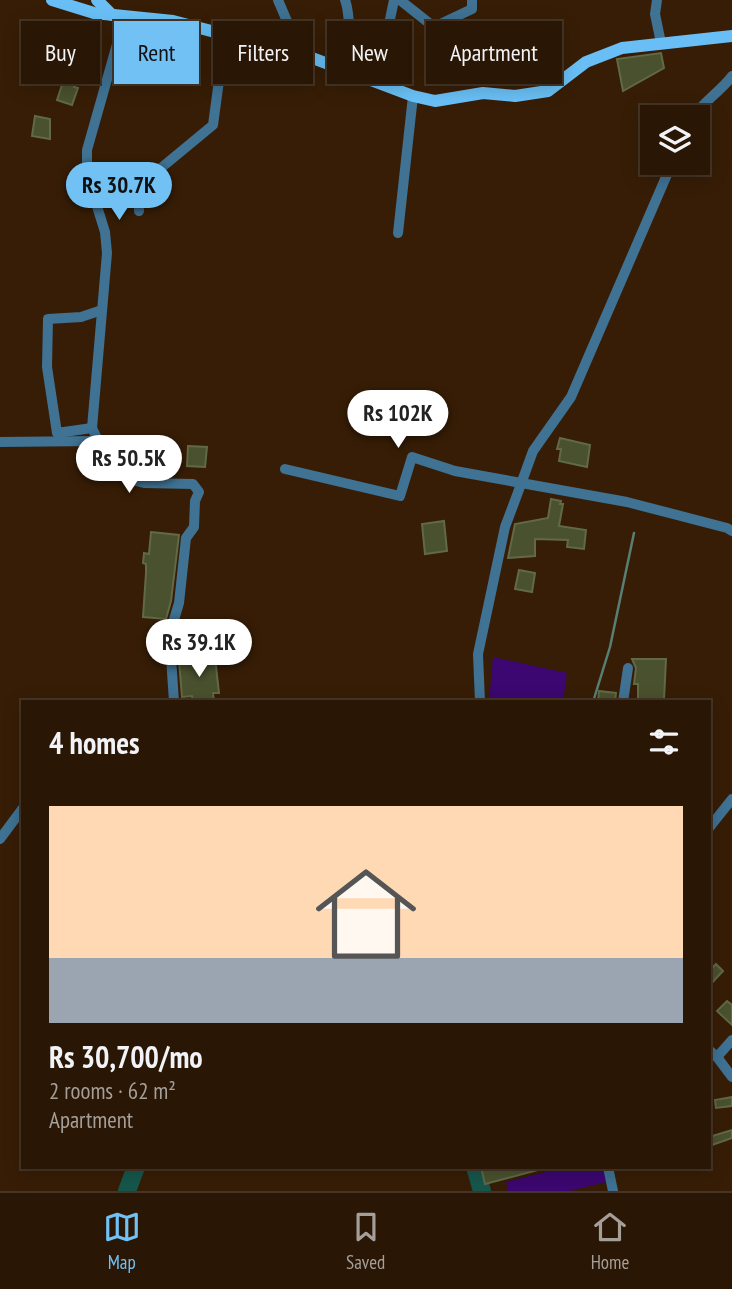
<!DOCTYPE html>
<html lang="en">
<head>
<meta charset="utf-8">
<style>
	:root { --surface:#291604; --page:#352313; --text:#f1f3f6; --muted:#a59f9a; --line:#453526; --accent:#71c1f5 }
	body { margin:0; font-family:"PT Sans Narrow",sans-serif; background:var(--page); color:var(--text); height:100vh; display:flex; flex-direction:column; font-size:26px; white-space:nowrap }
	* { box-sizing:border-box; margin:0 }
	p { font-size:23px; color:var(--muted) }
	.icon { flex:none; width:38px; height:38px; fill:none; stroke:currentColor; stroke-width:2; stroke-linecap:round; stroke-linejoin:round }
	.map { position:relative; flex:1; overflow:hidden }
	.side { position:absolute; left:21px; top:700px; width:690px; height:469px; display:flex; flex-direction:column; background:var(--surface); border-radius:0px; box-shadow:0 4px 18px #0003,0 0 0 2px var(--line) }
	.side>* { flex:none }
	.top-card { position:absolute; left:21px; top:21px; width:691px; height:63px; display:flex; gap:14px }
	.tools { position:absolute; left:640px; top:105px; display:grid; gap:14px }
	.tools a { display:grid; place-items:center; width:70px; height:70px; border-radius:0px; background:var(--surface); box-shadow:0 4px 18px #0003,0 0 0 2px var(--line); font-size:35px }
	.price { position:absolute; translate:-50% -60px; padding:0 16px; border-radius:24px; background:#fff; color:#222; font-size:23px; line-height:46px; filter:drop-shadow(0 2px 4px #0008) }
	.price::after { content:''; position:absolute; left:50%; top:42px; width:21px; height:16px; margin-left:-10px; background:inherit; clip-path:polygon(0 0,100% 0,50% 100%) }
	.price.active { background:var(--accent); color:#111 }
	ul { padding:0; list-style:none }
	li { display:grid; align-content:center; gap:14px; height:371px; padding:0 28px }
	li span { display:grid; place-items:center; height:217px; border-radius:0px; color:#555 }
	li>.icon { margin-inline-start:auto }
	span .icon { width:126px; height:126px; fill:#fffc; stroke-width:1 }
	li b { font-size:30px }
	h2 { display:flex; justify-content:space-between; align-items:center; height:84px; padding:0 28px; font-size:30px }
	.pill { padding:0 24px; border-radius:0px; background:var(--surface); box-shadow:0 4px 18px #0003,0 0 0 2px var(--line); font-size:24px; line-height:63px }
	.pill.active { background:var(--accent); color:#111 }
	.dock { display:flex; justify-content:space-around; align-items:center; height:98px; border-top:2px solid var(--line); background:var(--surface); font-size:19px; color:var(--muted) }
	.dock a { display:grid; justify-items:center; gap:4px }
	.dock .active { color:var(--accent) }
	.map>svg:first-child { display:block }
</style>
</head>
<body>
<div class="map">
<svg width="732" height="1191" viewBox="0 0 732 1191">
	<rect width="100%" height="100%" fill="#371d06"/>
	<!-- green -->
	<g fill="#3c0770">
		<path d="M 493,657 L 567,673 L 563,702 L 489,702 Z"/>
		<path d="M 566,1167 L 607,1167 L 610,1181 L 570,1191 L 508,1191 L 506,1182 Z"/>
	</g>
	<g fill="none" stroke-linecap="round" stroke-linejoin="round">
		<!-- stream -->
		<path stroke="#577f73" stroke-width="2.5" d="M 593,702 L 610,647 L 634,533"/>
		<!-- river -->
		<g stroke="#16574c" stroke-width="18">
			<path d="M 475,1167 L 482,1191"/>
			<path d="M 127,1191 L 136,1167"/>
		</g>
	</g>
	<!-- building -->
	<g fill="#4a512e" stroke="#616945" stroke-width="2">
		<path d="M 474,41 L 480,71 L 444,72 L 443,45 Z"/>
		<path d="M 661,53 L 664,68 L 623,91 L 617,59 Z"/>
		<path d="M 65,76 L 76,79 L 74,87 L 78,88 L 72,105 L 57,100 Z"/>
		<path d="M 35,116 L 50,119 L 50,139 L 32,136 Z"/>
		<path d="M 560,438 L 590,445 L 587,467 L 559,461 L 561,449 L 557,449 Z"/>
		<path d="M 188,446 L 207,447 L 205,467 L 187,466 Z"/>
		<path d="M 551,499 L 561,501 L 560,504 L 563,504 L 559,526 L 586,530 L 584,549 L 567,547 L 568,540 L 535,539 L 535,556 L 508,558 L 515,524 L 548,518 Z"/>
		<path d="M 444,521 L 447,551 L 425,554 L 422,524 Z"/>
		<path d="M 151,532 L 179,535 L 171,601 L 166,619 L 143,617 L 146,573 L 146,564 L 143,563 L 144,553 L 149,554 Z"/>
		<path d="M 519,570 L 535,573 L 532,592 L 515,589 Z"/>
		<path d="M 182,620 L 199,621 L 199,639 L 180,639 Z"/>
		<path d="M 215,657 L 219,693 L 213,693 L 214,702 L 193,702 L 192,696 L 182,697 L 179,661 Z"/>
		<path d="M 632,659 L 666,659 L 664,699 L 638,700 L 638,684 L 634,684 L 636,668 Z"/>
		<path d="M 599,691 L 616,693 L 615,702 L 598,702 Z"/>
		<path d="M 716,964 L 723,971 L 709,986 L 709,971 Z"/>
		<path d="M 727,1001 L 732,1005 L 732,1025 L 717,1011 Z"/>
		<path d="M 732,1097 L 732,1106 L 716,1108 L 715,1100 Z"/>
		<path d="M 732,1130 L 732,1138 L 709,1146 L 709,1137 Z"/>
		<path d="M 481,1167 L 538,1167 L 538,1170 L 485,1184 Z"/>
	</g>
	<g fill="none" stroke-linecap="round" stroke-linejoin="round">
		<!-- minor -->
		<g stroke="#3f7293" stroke-width="10">
			<path d="M 278,0 L 301,54"/>
			<path d="M 345,0 C 349,10 348,22 350,29 C 357,45 368,61 367,79"/>
			<path d="M 400,0 L 434,27 L 472,9 L 472,0"/>
			<path d="M 657,0 L 655,14 L 661,43"/>
			<path d="M 125,16 L 87,150 L 87,174 L 105,232 L 107,253 L 92,428 C 97,439 102,449 110,458 C 116,466 123,470 128,479 L 144,483 L 193,484 L 199,492 L 195,501 L 194,527 L 186,538 L 179,603 L 173,623 L 171,657 L 174,702"/>
			<path d="M 377,82 L 394,0"/>
			<path d="M 693,117 C 704,101 721,91 732,76"/>
			<path d="M 139,211 L 138,187 L 213,125 L 225,36"/>
			<path d="M 398,233 L 413,96"/>
			<path d="M 92,428 L 57,433 L 47,367 L 48,319 L 81,317 L 102,310"/>
			<path d="M 0,442 L 98,441"/>
			<path d="M 285,469 L 400,496 L 412,457 L 455,471 L 627,502 L 727,528 L 732,531"/>
			<path d="M 480,702 L 478,654 L 505,527 L 517,495 L 533,451 L 571,397 L 672,163"/>
			<path d="M 623,702 L 628,668"/>
			<path d="M 709,828 L 732,799"/>
			<path d="M 0,839 L 23,808"/>
			<path d="M 709,1050 L 717,1057 L 732,1077"/>
			<path d="M 717,1057 L 732,1040"/>
			<path d="M 608,1167 L 613,1191"/>
		</g>
		<!-- major -->
		<g stroke="#69bff5" stroke-width="12">
			<path d="M 52,0 L 94,13 L 173,21 L 307,56 L 413,96 L 435,101 L 483,93 L 515,96 L 548,91 L 586,62 L 622,48 L 732,36"/>
			<path d="M 97,0 L 112,15"/>
		</g>
	</g>
</svg>
<div class="tools">
<a><svg class="icon" aria-label="layers" viewBox="0 0 24 24"><path d="M12 4l9 5-9 5-9-5zM3 14l9 5 9-5"/></svg></a>
</div>
<b class="price active" style="left:119px;top:222px">Rs 30.7K</b>
<b class="price" style="left:398px;top:450px">Rs 102K</b>
<b class="price" style="left:129px;top:495px">Rs 50.5K</b>
<b class="price" style="left:199px;top:679px">Rs 39.1K</b>
<div class="top-card">
<a class="pill">Buy</a>
<a class="pill active">Rent</a>
<a class="pill">Filters</a>
<a class="pill">New</a>
<a class="pill">Apartment</a>
</div>
<section class="side">
<h2>4 homes<svg class="icon" aria-label="filters" viewBox="0 0 24 24"><path d="M4 7h16M4 17h16"/><circle cx="9" cy="7" r="2"/><circle cx="15" cy="17" r="2"/></svg></h2>
<ul>
<li><span style="background:linear-gradient(#ffd9b3 70%,#9aa5b1 0)"><svg class="icon" aria-label="home" viewBox="0 0 24 24"><path d="M3 11l9-7 9 7M6 9v11h12V9"/></svg></span><div><b>Rs 30,700/mo</b><p>2 rooms · 62 m²</p><p>Apartment</p></div></li>
</ul>
</section>
</div>
<nav class="dock">
<a class="active"><svg class="icon" aria-label="map" viewBox="0 0 24 24"><path d="M3 6l6-2 6 2 6-2v14l-6 2-6-2-6 2zM9 4v14M15 6v14"/></svg>Map</a>
<a><svg class="icon" aria-label="saved" viewBox="0 0 24 24"><path d="M7 4h10v16l-5-4-5 4z"/></svg>Saved</a>
<a><svg class="icon" aria-label="home" viewBox="0 0 24 24"><path d="M3 11l9-7 9 7M6 9v11h12V9"/></svg>Home</a>
</nav>
</body>
</html>
